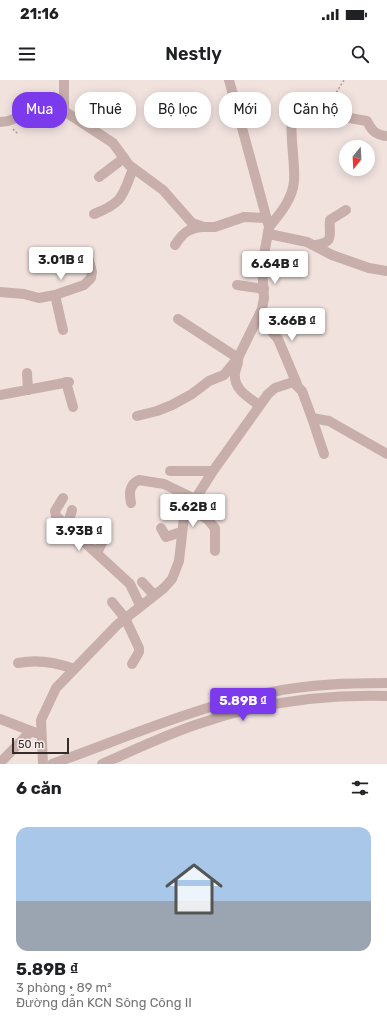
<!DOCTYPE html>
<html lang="vi">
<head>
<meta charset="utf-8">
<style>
	:root { --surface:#fff; --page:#f2f2f2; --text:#202124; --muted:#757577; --accent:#7c3aed }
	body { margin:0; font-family:Rubik,sans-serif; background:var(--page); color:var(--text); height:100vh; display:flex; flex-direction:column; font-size:15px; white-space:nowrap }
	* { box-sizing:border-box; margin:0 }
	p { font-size:13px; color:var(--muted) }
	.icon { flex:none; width:22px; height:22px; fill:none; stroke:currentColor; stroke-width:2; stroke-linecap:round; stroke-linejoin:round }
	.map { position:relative; height:684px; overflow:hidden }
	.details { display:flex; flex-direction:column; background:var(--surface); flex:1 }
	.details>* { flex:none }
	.hud { position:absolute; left:12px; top:12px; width:363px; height:36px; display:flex; gap:8px }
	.needle { width:26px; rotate:198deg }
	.controls { position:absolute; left:339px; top:60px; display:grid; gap:8px }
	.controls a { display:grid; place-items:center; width:36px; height:36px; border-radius:50%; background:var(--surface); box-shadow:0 2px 10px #0003; font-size:20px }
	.scale { position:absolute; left:12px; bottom:10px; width:57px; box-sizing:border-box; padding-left:4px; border:2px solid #372a2a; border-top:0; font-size:11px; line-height:14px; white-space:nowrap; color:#372a2a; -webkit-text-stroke:3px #f9eeea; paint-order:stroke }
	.price { position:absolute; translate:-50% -34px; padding:0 9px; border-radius:4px; background:#fff; color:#222; font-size:13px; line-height:26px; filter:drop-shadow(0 1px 2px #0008) }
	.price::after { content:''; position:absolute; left:50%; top:24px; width:12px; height:9px; margin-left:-6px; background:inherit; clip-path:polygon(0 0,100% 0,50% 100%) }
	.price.current { background:var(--accent); color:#fff }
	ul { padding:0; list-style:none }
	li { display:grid; align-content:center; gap:8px; height:212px; padding:0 16px }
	li span { display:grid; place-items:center; height:124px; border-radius:12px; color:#555 }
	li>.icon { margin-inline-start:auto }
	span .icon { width:72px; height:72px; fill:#fffc; stroke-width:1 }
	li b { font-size:17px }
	h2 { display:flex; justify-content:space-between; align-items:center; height:48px; padding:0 16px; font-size:17px }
	.pill { padding:0 14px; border-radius:16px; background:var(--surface); box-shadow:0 2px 10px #0003; font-size:14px; line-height:36px }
	.pill.current { background:var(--accent); color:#fff }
	.status { display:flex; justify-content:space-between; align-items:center; height:28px; padding:0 20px; background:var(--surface); direction:ltr }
	.status svg { height:11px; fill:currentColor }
	header { display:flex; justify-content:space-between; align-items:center; height:52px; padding:0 16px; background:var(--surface); font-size:18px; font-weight:600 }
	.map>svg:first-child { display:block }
</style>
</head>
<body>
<div class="status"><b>21:16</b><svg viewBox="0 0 49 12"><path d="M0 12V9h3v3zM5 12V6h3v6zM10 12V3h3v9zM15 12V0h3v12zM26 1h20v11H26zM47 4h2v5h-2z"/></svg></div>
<header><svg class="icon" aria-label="menu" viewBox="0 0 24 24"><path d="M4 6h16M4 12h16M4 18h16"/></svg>Nestly<svg class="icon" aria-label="search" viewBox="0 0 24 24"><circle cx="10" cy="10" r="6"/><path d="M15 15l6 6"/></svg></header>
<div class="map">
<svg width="387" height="684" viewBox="0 0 387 684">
	<rect width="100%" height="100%" fill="#f1e2de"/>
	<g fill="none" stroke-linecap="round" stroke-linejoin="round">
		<!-- path -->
		<g stroke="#b49995" stroke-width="1.5" stroke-dasharray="2 2" stroke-linecap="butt">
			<path d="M 318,17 L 325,13 L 336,13 L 344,0"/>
			<path d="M 13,49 L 18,54"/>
		</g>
		<!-- minor -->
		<g stroke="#c8afab" stroke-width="10">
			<path d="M 64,0 L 64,30"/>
			<path d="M 0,42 C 21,42 31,21 55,25 L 113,63 L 129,85 L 163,110 L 192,143 L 204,147 L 215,147 L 244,137 L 266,138"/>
			<path d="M 99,97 L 124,78"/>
			<path d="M 94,134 C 124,122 122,116 133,89"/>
			<path d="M 269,147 C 280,134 293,118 294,101 C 296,82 286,40 296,24 L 310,22 L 326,34 L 367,41 C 372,51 375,54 385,56"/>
			<path d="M 269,154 L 307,162 L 332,175 L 369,188 L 387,191"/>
			<path d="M 175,165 C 182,154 188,148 202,147"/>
			<path d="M 316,165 C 336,162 328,154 330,140 L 346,130"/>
			<path d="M 237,205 L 264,209"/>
			<path d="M 0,212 L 24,214 L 39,218 L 55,215 L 84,205 L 91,198 L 92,192 L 88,177"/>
			<path d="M 55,215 L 63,250"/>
			<path d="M 260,237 L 278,259 L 297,304"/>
			<path d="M 178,239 L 238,278 C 239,284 236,287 235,293 C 233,309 248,317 259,325"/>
			<path d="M 27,293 L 28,310"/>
			<path d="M 66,302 L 73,327"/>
			<path d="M 0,315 L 69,302"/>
			<path d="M 137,336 L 157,331 L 172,325 L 192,314 L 209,301 L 224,295 L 238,278 L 262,229 L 264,218 L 262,186 L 269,147 L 229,0"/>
			<path d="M 312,338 L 324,374"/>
			<path d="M 170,391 L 213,391"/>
			<path d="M 63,418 L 55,431 L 56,436 L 130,504 L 140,525"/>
			<path d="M 131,423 C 129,413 129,405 139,400 L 164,404 L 195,419"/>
			<path d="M 190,427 L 208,440 L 215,448 L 215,471"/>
			<path d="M 67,446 L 72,430"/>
			<path d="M 161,448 L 166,457 L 181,452"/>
			<path d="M 97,473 L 105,456"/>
			<path d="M 142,502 L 154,515"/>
			<path d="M 112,522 L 125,538 L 139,568 L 139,572 L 132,584"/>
			<path d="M 18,583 C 38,579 55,582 74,589"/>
			<path d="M 0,639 L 36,653"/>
			<path d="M 0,683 L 31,651"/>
			<path d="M 43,684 L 41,640 L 56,608 L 117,545 L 164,508 L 172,499 L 179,481 L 184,437 L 213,391 L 268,314 L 275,308 L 293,302 L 302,311 L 312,338 L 329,341 L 387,374"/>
			<path d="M 52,684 C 125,658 196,626 272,612 C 310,604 349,603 387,603"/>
			<path d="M 102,684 C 134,670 165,655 198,644 C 259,623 323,614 387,616"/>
		</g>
	</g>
</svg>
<div class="controls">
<a><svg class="needle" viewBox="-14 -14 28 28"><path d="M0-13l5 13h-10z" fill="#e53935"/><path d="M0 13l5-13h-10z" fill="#757577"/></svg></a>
</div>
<div class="scale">50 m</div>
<b class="price" style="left:61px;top:201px">3.01B ₫</b>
<b class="price" style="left:275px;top:205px">6.64B ₫</b>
<b class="price" style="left:292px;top:262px">3.66B ₫</b>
<b class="price" style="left:193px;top:448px">5.62B ₫</b>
<b class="price" style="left:79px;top:472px">3.93B ₫</b>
<b class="price current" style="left:243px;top:642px">5.89B ₫</b>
<div class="hud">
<a class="pill current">Mua</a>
<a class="pill">Thuê</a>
<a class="pill">Bộ lọc</a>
<a class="pill">Mới</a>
<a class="pill">Căn hộ</a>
</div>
</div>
<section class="details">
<h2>6 căn<svg class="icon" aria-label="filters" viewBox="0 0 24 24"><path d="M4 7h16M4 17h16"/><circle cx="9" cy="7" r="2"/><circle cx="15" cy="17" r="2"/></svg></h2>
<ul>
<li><span style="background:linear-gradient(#a9c7e8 60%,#9aa5b1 0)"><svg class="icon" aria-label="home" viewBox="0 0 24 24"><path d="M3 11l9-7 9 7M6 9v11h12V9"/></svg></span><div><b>5.89B ₫</b><p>3 phòng · 89 m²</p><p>Đường dẫn KCN Sông Công II</p></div></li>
</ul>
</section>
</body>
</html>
